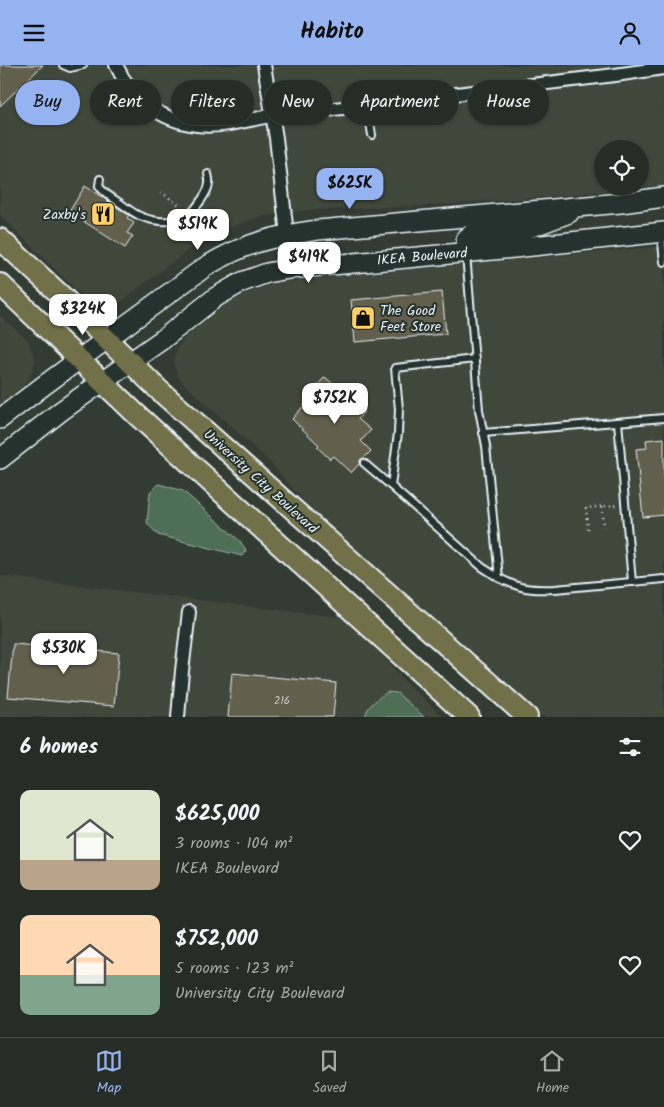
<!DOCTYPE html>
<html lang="en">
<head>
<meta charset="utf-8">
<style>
	:root { --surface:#262d26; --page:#323932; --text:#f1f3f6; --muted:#a4a8a7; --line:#424943; --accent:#95b2f1 }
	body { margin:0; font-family:Kalam,sans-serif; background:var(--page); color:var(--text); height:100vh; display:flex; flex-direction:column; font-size:19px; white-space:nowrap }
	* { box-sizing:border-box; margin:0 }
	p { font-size:16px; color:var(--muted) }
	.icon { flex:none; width:28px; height:28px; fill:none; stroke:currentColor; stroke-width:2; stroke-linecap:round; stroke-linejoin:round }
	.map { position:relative; height:652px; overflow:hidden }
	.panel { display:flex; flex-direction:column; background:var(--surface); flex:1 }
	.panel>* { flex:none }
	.top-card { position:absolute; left:15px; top:15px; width:635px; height:45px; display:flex; gap:10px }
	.fabs { position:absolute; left:594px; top:75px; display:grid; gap:10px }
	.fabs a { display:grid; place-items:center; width:55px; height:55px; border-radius:50%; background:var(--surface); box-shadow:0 1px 4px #0004,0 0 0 1px var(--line); font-size:25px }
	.price { position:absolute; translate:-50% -42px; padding:0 11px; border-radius:10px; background:#fff; color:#222; font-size:16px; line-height:32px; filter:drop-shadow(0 1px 2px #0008) }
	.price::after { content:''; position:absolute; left:50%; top:30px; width:15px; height:11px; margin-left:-8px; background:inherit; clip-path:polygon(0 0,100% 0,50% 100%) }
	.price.active { background:var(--accent); color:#111 }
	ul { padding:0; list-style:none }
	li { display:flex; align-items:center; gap:15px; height:125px; padding:0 20px }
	li span { display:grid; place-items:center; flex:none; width:140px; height:100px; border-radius:10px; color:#555 }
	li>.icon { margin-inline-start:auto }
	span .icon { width:60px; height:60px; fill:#fffc; stroke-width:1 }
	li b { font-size:21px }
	h2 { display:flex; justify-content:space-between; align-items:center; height:60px; padding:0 20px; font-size:21px }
	.chip { padding:0 18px; border-radius:22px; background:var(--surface); box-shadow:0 1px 4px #0004,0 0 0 1px var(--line); font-size:18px; line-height:45px }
	.chip.active { background:var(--accent); color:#111 }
	header { display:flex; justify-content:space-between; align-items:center; height:65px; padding:0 20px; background:var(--accent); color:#111; font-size:22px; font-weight:800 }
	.tab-bar { display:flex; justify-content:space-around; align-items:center; height:70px; border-top:1px solid var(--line); background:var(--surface); font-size:14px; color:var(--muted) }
	.tab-bar a { display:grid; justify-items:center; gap:2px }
	.tab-bar .active { color:var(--accent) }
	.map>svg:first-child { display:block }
</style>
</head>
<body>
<header><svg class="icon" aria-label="menu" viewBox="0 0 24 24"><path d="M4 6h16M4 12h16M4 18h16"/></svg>Habito<svg class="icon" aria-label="person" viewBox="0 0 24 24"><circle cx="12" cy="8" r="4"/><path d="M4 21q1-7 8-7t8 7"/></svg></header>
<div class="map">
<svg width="664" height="652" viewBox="0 0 664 652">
	<rect width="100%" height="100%" fill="#323c33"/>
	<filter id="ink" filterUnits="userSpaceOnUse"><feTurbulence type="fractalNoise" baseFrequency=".02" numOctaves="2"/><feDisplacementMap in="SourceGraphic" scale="10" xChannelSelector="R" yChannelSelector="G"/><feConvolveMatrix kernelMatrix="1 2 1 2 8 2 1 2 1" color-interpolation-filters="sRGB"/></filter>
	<g filter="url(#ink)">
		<!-- built -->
		<g fill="#41463b" fill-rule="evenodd">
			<path d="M 0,0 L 664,0 L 664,120 L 559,131 L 422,141 L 310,145 L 263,151 L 220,166 L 192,182 L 122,236 L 109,240 L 98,239 L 89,236 L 77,226 L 0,150 ZM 602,84 L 640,84 L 640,121 L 602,121 Z"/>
			<path d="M 664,181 L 664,652 L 542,652 L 313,447 L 267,394 L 184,319 L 179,313 L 174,301 L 175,288 L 178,282 L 187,270 L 230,236 L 256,224 L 272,219 L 314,213 Z"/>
			<path d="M 0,250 L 26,274 L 30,280 L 35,295 L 32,307 L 28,315 L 21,323 L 0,339 Z"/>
			<path d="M 1,511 L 347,553 L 362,567 L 406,618 L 444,652 L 0,652 L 0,527 Z"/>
		</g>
		<!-- green -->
		<g fill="#506e57" stroke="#9cb0a8">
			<path d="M 159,419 L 183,426 L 240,476 L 246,485 L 242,491 L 158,470 L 147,458 L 150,427 Z"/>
			<path d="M 387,627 L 397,628 L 424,652 L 365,652 C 367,640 378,634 387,627 Z"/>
		</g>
		<!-- building -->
		<g fill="#645f4d" stroke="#e8f1f8">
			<path d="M 0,0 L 43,0 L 0,41 Z"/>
			<path d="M 85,121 L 129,150 L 127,153 L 134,158 L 127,168 L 133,171 L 125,183 L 69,147 Z"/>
			<path d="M 442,227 L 446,269 L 355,277 L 351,235 Z"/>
			<path d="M 325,312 L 364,347 L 358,354 L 371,365 L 361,376 L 371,386 L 364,393 L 361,394 L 359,399 L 351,408 L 333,391 L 330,394 L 317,382 L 319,380 L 292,354 L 309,335 L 306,333 Z"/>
			<path d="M 664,373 L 664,450 L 643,452 L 636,384 L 647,383 L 646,375 Z"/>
			<path d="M 13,579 L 119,588 L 114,641 L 8,632 Z"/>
			<path d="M 232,608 L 336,618 L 333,652 L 228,652 Z"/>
		</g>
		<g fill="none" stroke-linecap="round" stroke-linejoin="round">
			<defs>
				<g id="lane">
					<path d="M 63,0 L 70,3 L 83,0"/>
					<path d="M 522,21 L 527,52"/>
					<path d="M 367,40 L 372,70"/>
					<path d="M 100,114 L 99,121 C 104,129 113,133 120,138 C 127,143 133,148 140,151 C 156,158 179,159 192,147 C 196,143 199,138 202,134 C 208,125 211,119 208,109"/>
					<path d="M 661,169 L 664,197"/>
					<path d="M 466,189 L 479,345 L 486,381 L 499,513 C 521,524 529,525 555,524 L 664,514"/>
					<path d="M 475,294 L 395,303 L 399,344 L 398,368 L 391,421 L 482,502 L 499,513"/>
					<path d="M 618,357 L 632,517"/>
					<path d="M 483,368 L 664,353"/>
					<path d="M 364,398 L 391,421"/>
				</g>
				<g id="street">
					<path d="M 116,0 C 131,33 161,56 197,60 C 219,63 243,56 265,52 C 280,50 295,48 310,47 C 412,34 513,22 615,10 L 664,3"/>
					<path d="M 264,0 L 276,73 L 287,169"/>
					<path d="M 178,652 L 182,606 L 189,547"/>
				</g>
				<g id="secondary">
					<path d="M 466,187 L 466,174 L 472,169 L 525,164 L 537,160 L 569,148"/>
					<path d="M 0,354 L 43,321 L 205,202 C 244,178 274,171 318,165 L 621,138 L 664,132"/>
					<path d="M 0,394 L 61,346 L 163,274 L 216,232 L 242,217 L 267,208 L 289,204 L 514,183 L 664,167"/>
				</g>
				<g id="primary">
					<path d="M 0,174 L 67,236 L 160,326 L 527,652"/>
					<path d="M 0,219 L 137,350 L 469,652"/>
				</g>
			</defs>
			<!-- lane casing -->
			<use href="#lane" stroke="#e8f1f8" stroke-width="10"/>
			<!-- street casing -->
			<use href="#street" stroke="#e8f1f8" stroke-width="16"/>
			<!-- secondary casing -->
			<use href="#secondary" stroke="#e8f1f8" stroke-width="22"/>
			<!-- primary casing -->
			<use href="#primary" stroke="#e8f1f8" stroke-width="24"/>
			<!-- path -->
			<g stroke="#e8f1f8" stroke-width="2.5" stroke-dasharray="1 4" stroke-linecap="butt">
				<path d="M 161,127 L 179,140"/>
				<path d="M 602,442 L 604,462"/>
				<path d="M 588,464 L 586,443 L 616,440"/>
			</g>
			<!-- lane -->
			<use href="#lane" stroke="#26332d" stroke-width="6"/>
			<!-- street -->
			<use href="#street" stroke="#26332d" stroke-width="12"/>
			<!-- secondary -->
			<use href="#secondary" stroke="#26332d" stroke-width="19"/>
			<!-- primary -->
			<use href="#primary" stroke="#71704a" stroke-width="20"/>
		</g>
	</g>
	<!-- icons -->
	<defs>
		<symbol id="restaurant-square" viewBox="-11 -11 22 22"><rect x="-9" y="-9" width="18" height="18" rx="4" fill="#ffd166" stroke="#26332d"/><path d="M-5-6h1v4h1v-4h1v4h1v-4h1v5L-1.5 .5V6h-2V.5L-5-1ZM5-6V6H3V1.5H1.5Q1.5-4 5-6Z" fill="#111"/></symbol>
		<symbol id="shop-square" viewBox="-11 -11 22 22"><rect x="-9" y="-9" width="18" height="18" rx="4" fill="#ffd166" stroke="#26332d"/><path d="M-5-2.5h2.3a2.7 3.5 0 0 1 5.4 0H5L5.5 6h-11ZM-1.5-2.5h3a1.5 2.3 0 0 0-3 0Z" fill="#111"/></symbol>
	</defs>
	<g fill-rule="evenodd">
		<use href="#restaurant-square" x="89" y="135" width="28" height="28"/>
		<use href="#shop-square" x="349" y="239" width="28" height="28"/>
	</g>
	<g text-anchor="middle" stroke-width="4" stroke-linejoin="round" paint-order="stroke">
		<!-- number labels -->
		<g font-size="11" fill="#c7cccd">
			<text x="282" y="639">216</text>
		</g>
		<!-- poi labels -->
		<g font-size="14" fill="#e8f1f8" stroke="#26332d" text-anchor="end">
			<text x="86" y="154">Zaxby's</text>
			<text x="380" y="250" text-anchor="start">The Good<tspan x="380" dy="16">Feet Store</tspan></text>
		</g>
		<!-- street labels -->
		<g font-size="14" fill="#e8f1f8" stroke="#26332d">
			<text transform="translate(422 191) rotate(-5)" y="5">IKEA Boulevard</text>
			<text transform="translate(261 416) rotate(42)" y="5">University City Boulevard</text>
		</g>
	</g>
</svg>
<div class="fabs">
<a><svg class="icon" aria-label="locate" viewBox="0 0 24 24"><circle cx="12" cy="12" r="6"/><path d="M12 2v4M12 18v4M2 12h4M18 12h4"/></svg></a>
</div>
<b class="price active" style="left:350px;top:145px">$625K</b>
<b class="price" style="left:198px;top:186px">$519K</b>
<b class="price" style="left:309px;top:219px">$419K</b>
<b class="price" style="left:83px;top:271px">$324K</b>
<b class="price" style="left:335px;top:360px">$752K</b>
<b class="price" style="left:64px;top:610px">$530K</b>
<div class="top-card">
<a class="chip active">Buy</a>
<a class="chip">Rent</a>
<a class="chip">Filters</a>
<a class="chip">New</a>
<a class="chip">Apartment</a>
<a class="chip">House</a>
</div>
</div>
<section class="panel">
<h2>6 homes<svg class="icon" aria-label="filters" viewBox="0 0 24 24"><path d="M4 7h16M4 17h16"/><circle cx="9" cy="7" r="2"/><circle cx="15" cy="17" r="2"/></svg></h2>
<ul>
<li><span style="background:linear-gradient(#dfe7d0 70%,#b9a48a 0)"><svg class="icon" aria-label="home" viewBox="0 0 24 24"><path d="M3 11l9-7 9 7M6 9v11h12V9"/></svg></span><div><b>$625,000</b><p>3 rooms · 104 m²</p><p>IKEA Boulevard</p></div><svg class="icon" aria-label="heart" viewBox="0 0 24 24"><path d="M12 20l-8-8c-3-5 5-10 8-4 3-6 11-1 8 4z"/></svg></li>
<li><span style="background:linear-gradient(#ffd9b3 60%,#7fa58c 0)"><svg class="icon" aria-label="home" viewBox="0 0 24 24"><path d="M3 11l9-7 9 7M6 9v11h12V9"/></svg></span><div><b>$752,000</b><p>5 rooms · 123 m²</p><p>University City Boulevard</p></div><svg class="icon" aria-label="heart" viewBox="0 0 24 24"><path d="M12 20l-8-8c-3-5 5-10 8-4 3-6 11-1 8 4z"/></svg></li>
</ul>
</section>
<nav class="tab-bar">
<a class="active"><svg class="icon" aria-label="map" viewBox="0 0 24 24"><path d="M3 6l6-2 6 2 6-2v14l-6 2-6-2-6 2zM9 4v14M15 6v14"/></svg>Map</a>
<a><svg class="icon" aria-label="saved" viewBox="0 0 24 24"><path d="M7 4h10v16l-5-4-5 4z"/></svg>Saved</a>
<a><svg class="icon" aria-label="home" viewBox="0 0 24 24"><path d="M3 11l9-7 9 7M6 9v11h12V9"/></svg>Home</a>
</nav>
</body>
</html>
